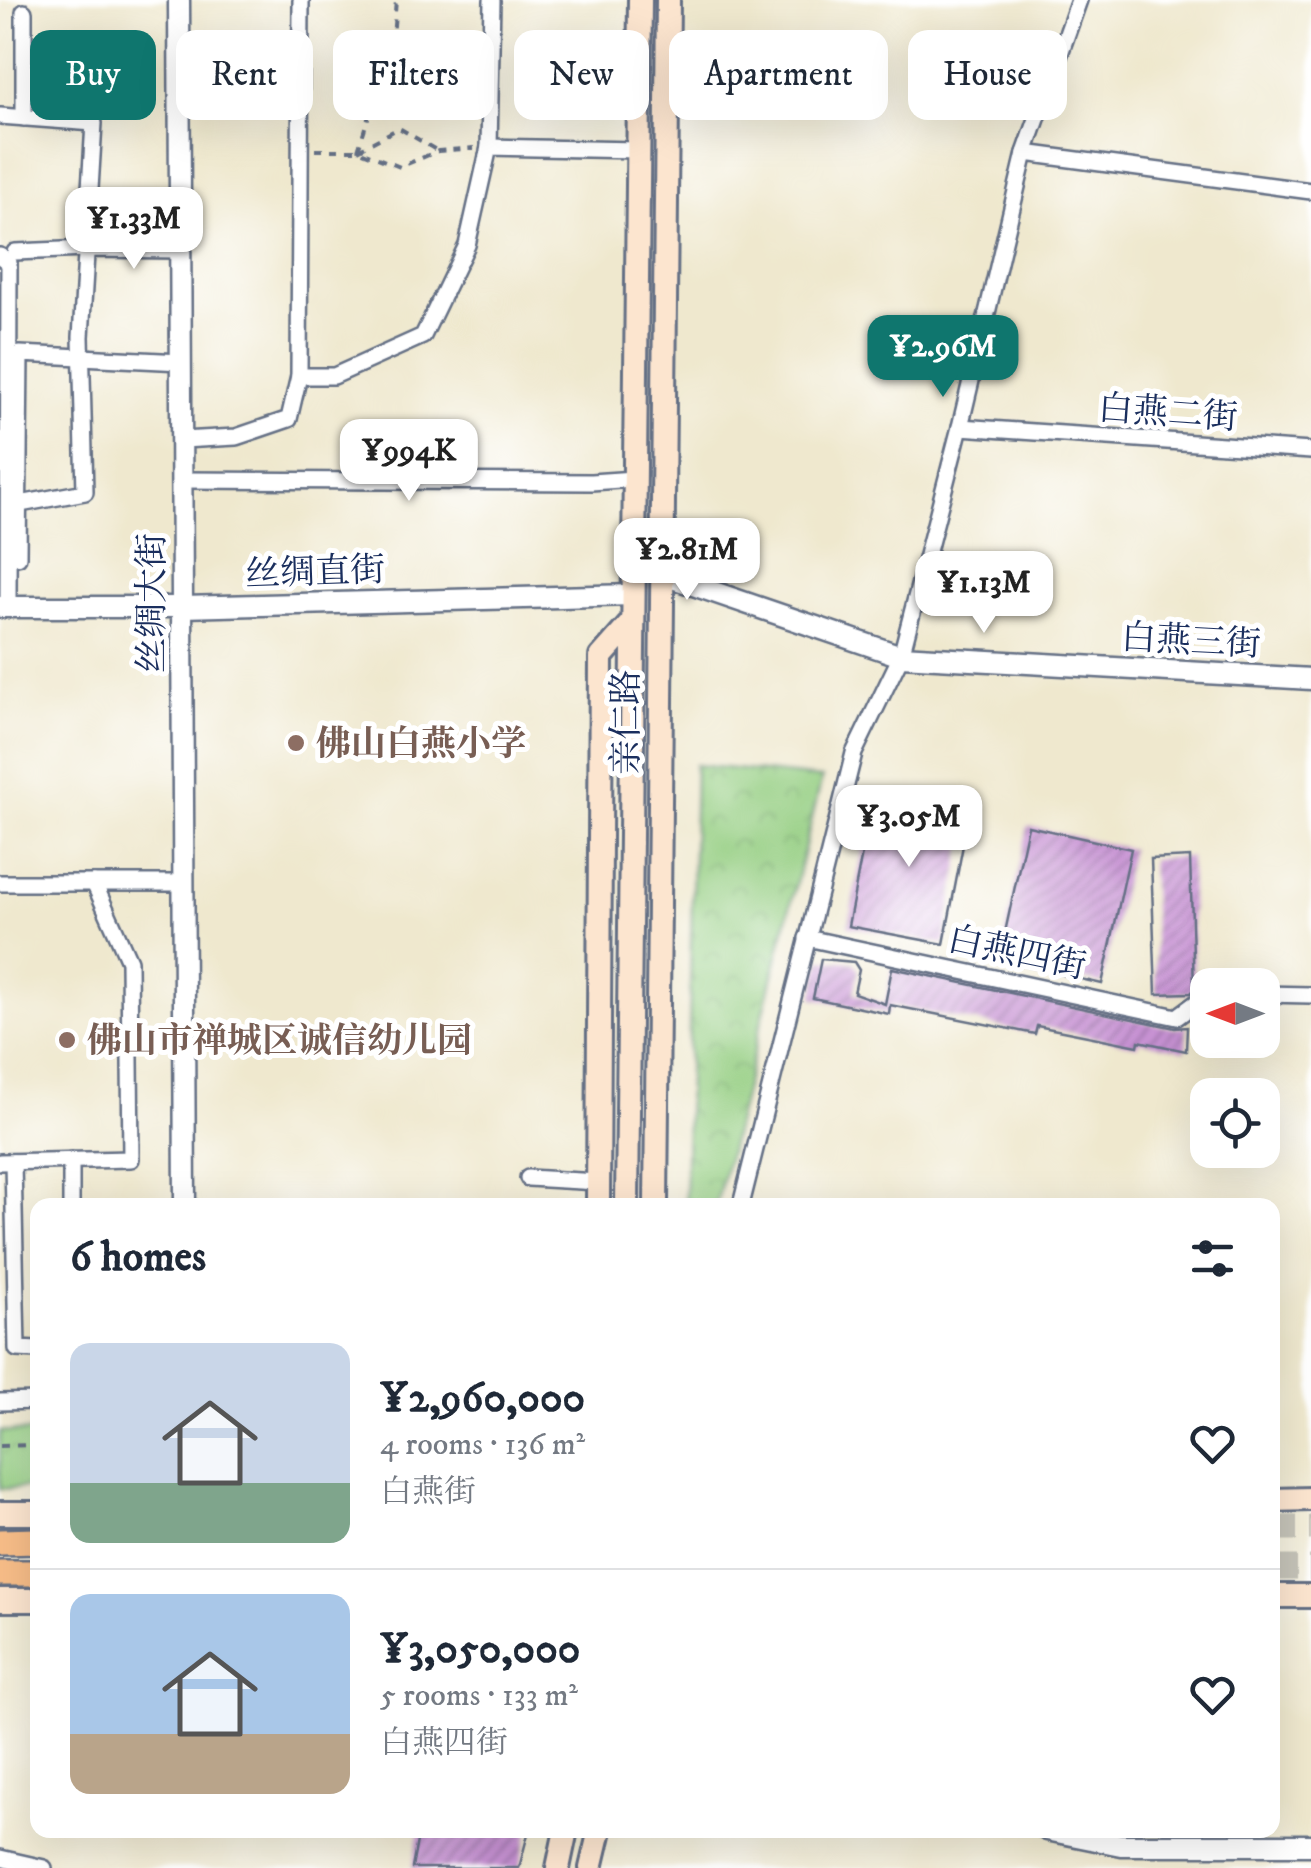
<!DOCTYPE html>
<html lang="en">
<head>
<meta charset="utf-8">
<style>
	:root { --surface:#fff; --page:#f6f6f7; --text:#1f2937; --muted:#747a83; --line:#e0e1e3; --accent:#0f766e }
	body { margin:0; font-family:"IM FELL DW Pica","Noto Serif SC",serif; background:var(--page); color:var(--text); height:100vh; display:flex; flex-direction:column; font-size:38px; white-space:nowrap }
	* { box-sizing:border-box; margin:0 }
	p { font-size:32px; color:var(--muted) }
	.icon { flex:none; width:55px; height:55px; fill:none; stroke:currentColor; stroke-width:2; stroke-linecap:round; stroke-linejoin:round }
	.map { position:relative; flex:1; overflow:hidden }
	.details { position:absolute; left:30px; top:1198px; width:1250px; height:640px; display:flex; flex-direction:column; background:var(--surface); border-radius:20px; box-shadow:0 10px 40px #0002 }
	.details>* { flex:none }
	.banner { position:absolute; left:30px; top:30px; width:1252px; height:90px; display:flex; gap:20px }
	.needle { width:65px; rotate:270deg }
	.buttons { position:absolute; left:1190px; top:968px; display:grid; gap:20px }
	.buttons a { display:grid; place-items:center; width:90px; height:90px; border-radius:20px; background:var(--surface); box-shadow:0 10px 40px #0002; font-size:50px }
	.price { position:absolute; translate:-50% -85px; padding:0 22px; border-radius:20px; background:#fff; color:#222; font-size:32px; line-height:65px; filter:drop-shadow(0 2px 5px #0008) }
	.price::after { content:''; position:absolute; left:50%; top:60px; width:30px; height:22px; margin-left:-15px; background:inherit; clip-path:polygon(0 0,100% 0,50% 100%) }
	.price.selected { background:var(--accent); color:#fff }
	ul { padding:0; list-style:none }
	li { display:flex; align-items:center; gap:30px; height:250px; padding:0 40px }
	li+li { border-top:2px solid var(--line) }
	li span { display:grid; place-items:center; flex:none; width:280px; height:200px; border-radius:20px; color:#555 }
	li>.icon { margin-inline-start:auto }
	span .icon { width:120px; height:120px; fill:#fffc; stroke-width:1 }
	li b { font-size:42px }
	h2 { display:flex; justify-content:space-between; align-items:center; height:120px; padding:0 40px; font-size:42px }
	.chip { padding:0 35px; border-radius:20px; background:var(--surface); box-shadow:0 10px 40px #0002; font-size:35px; line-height:90px }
	.chip.selected { background:var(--accent); color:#fff }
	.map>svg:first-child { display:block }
</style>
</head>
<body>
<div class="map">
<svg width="1311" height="1868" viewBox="0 0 1311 1868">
	<defs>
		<pattern id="park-crowns" width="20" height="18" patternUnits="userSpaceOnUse" patternTransform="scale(2.5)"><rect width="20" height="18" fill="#94ce81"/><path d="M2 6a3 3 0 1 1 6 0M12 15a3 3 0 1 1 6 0" fill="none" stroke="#7fb172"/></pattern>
		<pattern id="building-hatch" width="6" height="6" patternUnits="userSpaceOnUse" patternTransform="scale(2.5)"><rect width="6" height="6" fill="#c792d3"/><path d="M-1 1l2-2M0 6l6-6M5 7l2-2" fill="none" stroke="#a178ae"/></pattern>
	</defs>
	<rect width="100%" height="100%" fill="#fff"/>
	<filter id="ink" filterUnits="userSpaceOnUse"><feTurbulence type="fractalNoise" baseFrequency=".01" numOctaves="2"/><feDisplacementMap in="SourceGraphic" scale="20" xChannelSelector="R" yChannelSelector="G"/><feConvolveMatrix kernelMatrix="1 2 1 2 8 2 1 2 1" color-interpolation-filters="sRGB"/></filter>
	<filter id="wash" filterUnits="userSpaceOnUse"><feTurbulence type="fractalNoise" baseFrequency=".0048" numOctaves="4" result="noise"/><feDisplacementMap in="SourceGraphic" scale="40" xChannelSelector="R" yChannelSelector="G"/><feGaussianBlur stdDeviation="2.25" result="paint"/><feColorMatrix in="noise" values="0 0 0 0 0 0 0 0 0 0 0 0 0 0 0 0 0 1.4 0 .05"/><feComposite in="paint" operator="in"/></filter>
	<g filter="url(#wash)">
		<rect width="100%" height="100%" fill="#efe8ce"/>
		<!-- park -->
		<g fill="url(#park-crowns)" stroke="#587e70" stroke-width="2.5">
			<path d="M 695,765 L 822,778 L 716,1205 L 685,1205 Z"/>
			<path d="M 0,1431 L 37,1432 L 37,1487 L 0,1489 Z"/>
		</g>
		<g id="blocks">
			<!-- building -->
			<g fill="url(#building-hatch)">
				<path d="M 873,796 L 969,814 L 944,944 L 848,926 Z"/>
				<path d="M 1028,826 L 1131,849 L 1102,984 L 999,960 Z"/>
				<path d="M 1190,857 L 1194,990 L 1191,993 L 1156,994 L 1151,859 Z"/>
				<path d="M 821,959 L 854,962 L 859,970 L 854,993 L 885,1004 L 892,968 L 1175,1028 L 1187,1027 L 1186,1051 L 1139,1041 L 1138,1046 L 1037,1026 L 1035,1034 L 890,1005 L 889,1014 L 813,998 Z"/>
				<path d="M 419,1830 L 529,1830 L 519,1868 L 412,1868 Z"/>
			</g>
		</g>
	</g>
	<g filter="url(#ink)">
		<use href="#blocks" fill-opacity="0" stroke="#657085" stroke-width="2.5"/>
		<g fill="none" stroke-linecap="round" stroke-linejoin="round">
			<!-- trunk-tunnel -->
			<g stroke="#c5c3b8" stroke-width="25" stroke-dasharray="25 12" stroke-linecap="butt">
				<path d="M 1272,1528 L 1311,1528"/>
				<path d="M 1272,1568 L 1311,1568"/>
			</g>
			<defs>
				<g id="minor">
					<path d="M 24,12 L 24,118"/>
					<path d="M 0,116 L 94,123 L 81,337 L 85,492 L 20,504"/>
					<path d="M 489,147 L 492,0"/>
					<path d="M 1025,153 L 1311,191"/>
					<path d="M 15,252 L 86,249 L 181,250"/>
					<path d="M 0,256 L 9,263 L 8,607"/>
					<path d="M 299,376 L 301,0"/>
					<path d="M 960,427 L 1311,451"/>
					<path d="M 182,440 L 236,437 L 289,419 L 299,376 L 334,376 L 423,336 L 467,245 L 489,147 L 638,150"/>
					<path d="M 183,480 L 591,482 L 634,479"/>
					<path d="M 18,557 L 20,354 L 182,362"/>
					<path d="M 0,883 L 184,883"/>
					<path d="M 807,938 L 1177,1017 L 1208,994"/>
					<path d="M 1262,994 L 1311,995"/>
					<path d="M 71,1160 L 71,1205"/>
					<path d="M 0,1162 L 131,1159 L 129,961 L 94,883"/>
					<path d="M 13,1162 L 17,1349 L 38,1350"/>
					<path d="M 528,1178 L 598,1182"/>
					<path d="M 741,1205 L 854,753 L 901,656 L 960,427 L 1025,153 L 1079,0"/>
					<path d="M 0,1402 L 38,1401"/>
					<path d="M 0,1858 L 44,1868"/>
				</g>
				<g id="tertiary">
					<path d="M 179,0 L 185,1205"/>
					<path d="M 661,574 L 901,656 L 1311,679"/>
					<path d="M 0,607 L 183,607 L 633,595"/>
					<path d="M 1047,1830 L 1121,1845 L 1311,1845"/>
				</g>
				<g id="secondary">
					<path d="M 598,1205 L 601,657 L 633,621"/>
					<path d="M 627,1205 L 640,0"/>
					<path d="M 656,1205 L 668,0"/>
					<path d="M 1272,1500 L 1311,1499"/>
					<path d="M 0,1513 L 38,1513"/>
					<path d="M 1272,1596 L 1311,1596"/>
					<path d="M 0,1600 L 38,1600"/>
					<path d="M 558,1868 L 566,1830"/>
					<path d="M 591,1868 L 600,1830"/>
				</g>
				<g id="trunk">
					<path d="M 0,1542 L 38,1541"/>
					<path d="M 0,1573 L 38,1573"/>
				</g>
			</defs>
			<!-- minor casing -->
			<use href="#minor" stroke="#657085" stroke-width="20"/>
			<!-- tertiary casing -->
			<use href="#tertiary" stroke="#657085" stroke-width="25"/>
			<!-- secondary casing -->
			<use href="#secondary" stroke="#657085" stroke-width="28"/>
			<!-- trunk casing -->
			<use href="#trunk" stroke="#657085" stroke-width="30"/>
			<!-- path -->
			<g stroke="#657085" stroke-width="4" stroke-dasharray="8 8" stroke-linecap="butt">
				<path d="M 315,150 L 358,150 L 400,167 L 438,151 L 474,148"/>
				<path d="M 358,150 L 393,38 L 396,0"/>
				<path d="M 358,150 L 399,128 L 436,150"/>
				<path d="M 0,1446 L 38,1445"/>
			</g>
			<!-- minor -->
			<use href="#minor" stroke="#fff" stroke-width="15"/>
			<!-- tertiary -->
			<use href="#tertiary" stroke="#fff" stroke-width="20"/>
			<!-- secondary -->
			<use href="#secondary" stroke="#fce5cf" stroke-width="22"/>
			<!-- trunk -->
			<use href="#trunk" stroke="#f7bd88" stroke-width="25"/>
		</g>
	</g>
	<!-- markers -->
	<g fill="#8d6e63" stroke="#fff" stroke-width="4">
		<circle cx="296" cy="743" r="10"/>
		<circle cx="67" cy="1040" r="10"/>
	</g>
	<g text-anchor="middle" stroke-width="10" stroke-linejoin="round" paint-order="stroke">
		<!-- street labels -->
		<g font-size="35" fill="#1b2f5e" stroke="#fff">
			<text transform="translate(1168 412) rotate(4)" y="12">白燕二街</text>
			<text transform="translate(315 571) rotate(-2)" y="12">丝绸直街</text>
			<text transform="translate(151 603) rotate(-90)" y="12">丝绸大街</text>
			<text transform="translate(1191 640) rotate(3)" y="12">白燕三街</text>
			<text transform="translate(625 722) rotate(-90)" y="12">亲仁路</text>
			<text transform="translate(1017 952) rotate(12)" y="12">白燕四街</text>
		</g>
		<!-- education labels -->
		<g font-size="35" font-weight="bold" fill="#785e54" stroke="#fff" text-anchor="start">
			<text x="316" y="755">佛山白燕小学</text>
			<text x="87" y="1052">佛山市禅城区诚信幼儿园</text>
		</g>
	</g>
</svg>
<div class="buttons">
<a><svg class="needle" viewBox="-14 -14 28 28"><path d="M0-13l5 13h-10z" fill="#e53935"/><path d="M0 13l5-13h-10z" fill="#747a83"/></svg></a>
<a><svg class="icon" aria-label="locate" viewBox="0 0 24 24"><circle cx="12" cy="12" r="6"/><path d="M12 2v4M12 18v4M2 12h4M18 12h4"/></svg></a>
</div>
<b class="price" style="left:134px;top:272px">¥1.33M</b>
<b class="price selected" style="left:943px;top:400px">¥2.96M</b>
<b class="price" style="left:409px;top:504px">¥994K</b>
<b class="price" style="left:687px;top:603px">¥2.81M</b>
<b class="price" style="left:984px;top:636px">¥1.13M</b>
<b class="price" style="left:909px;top:870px">¥3.05M</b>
<div class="banner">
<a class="chip selected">Buy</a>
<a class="chip">Rent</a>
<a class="chip">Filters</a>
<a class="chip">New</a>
<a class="chip">Apartment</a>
<a class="chip">House</a>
</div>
<section class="details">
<h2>6 homes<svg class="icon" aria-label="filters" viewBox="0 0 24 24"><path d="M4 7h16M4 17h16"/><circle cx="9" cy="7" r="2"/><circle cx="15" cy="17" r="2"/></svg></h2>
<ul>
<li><span style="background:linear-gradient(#c9d6e8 70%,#7fa58c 0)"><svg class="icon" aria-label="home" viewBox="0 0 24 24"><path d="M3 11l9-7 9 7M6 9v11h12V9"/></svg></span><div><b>¥2,960,000</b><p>4 rooms · 136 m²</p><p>白燕街</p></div><svg class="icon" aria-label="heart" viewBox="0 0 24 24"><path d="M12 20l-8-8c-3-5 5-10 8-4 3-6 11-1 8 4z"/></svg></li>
<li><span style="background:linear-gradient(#a9c7e8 70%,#b9a48a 0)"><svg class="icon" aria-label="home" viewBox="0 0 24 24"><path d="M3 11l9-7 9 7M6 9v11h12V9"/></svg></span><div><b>¥3,050,000</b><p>5 rooms · 133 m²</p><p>白燕四街</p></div><svg class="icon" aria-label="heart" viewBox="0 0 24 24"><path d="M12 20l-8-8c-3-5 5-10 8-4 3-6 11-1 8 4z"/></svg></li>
</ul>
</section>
</div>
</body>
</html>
